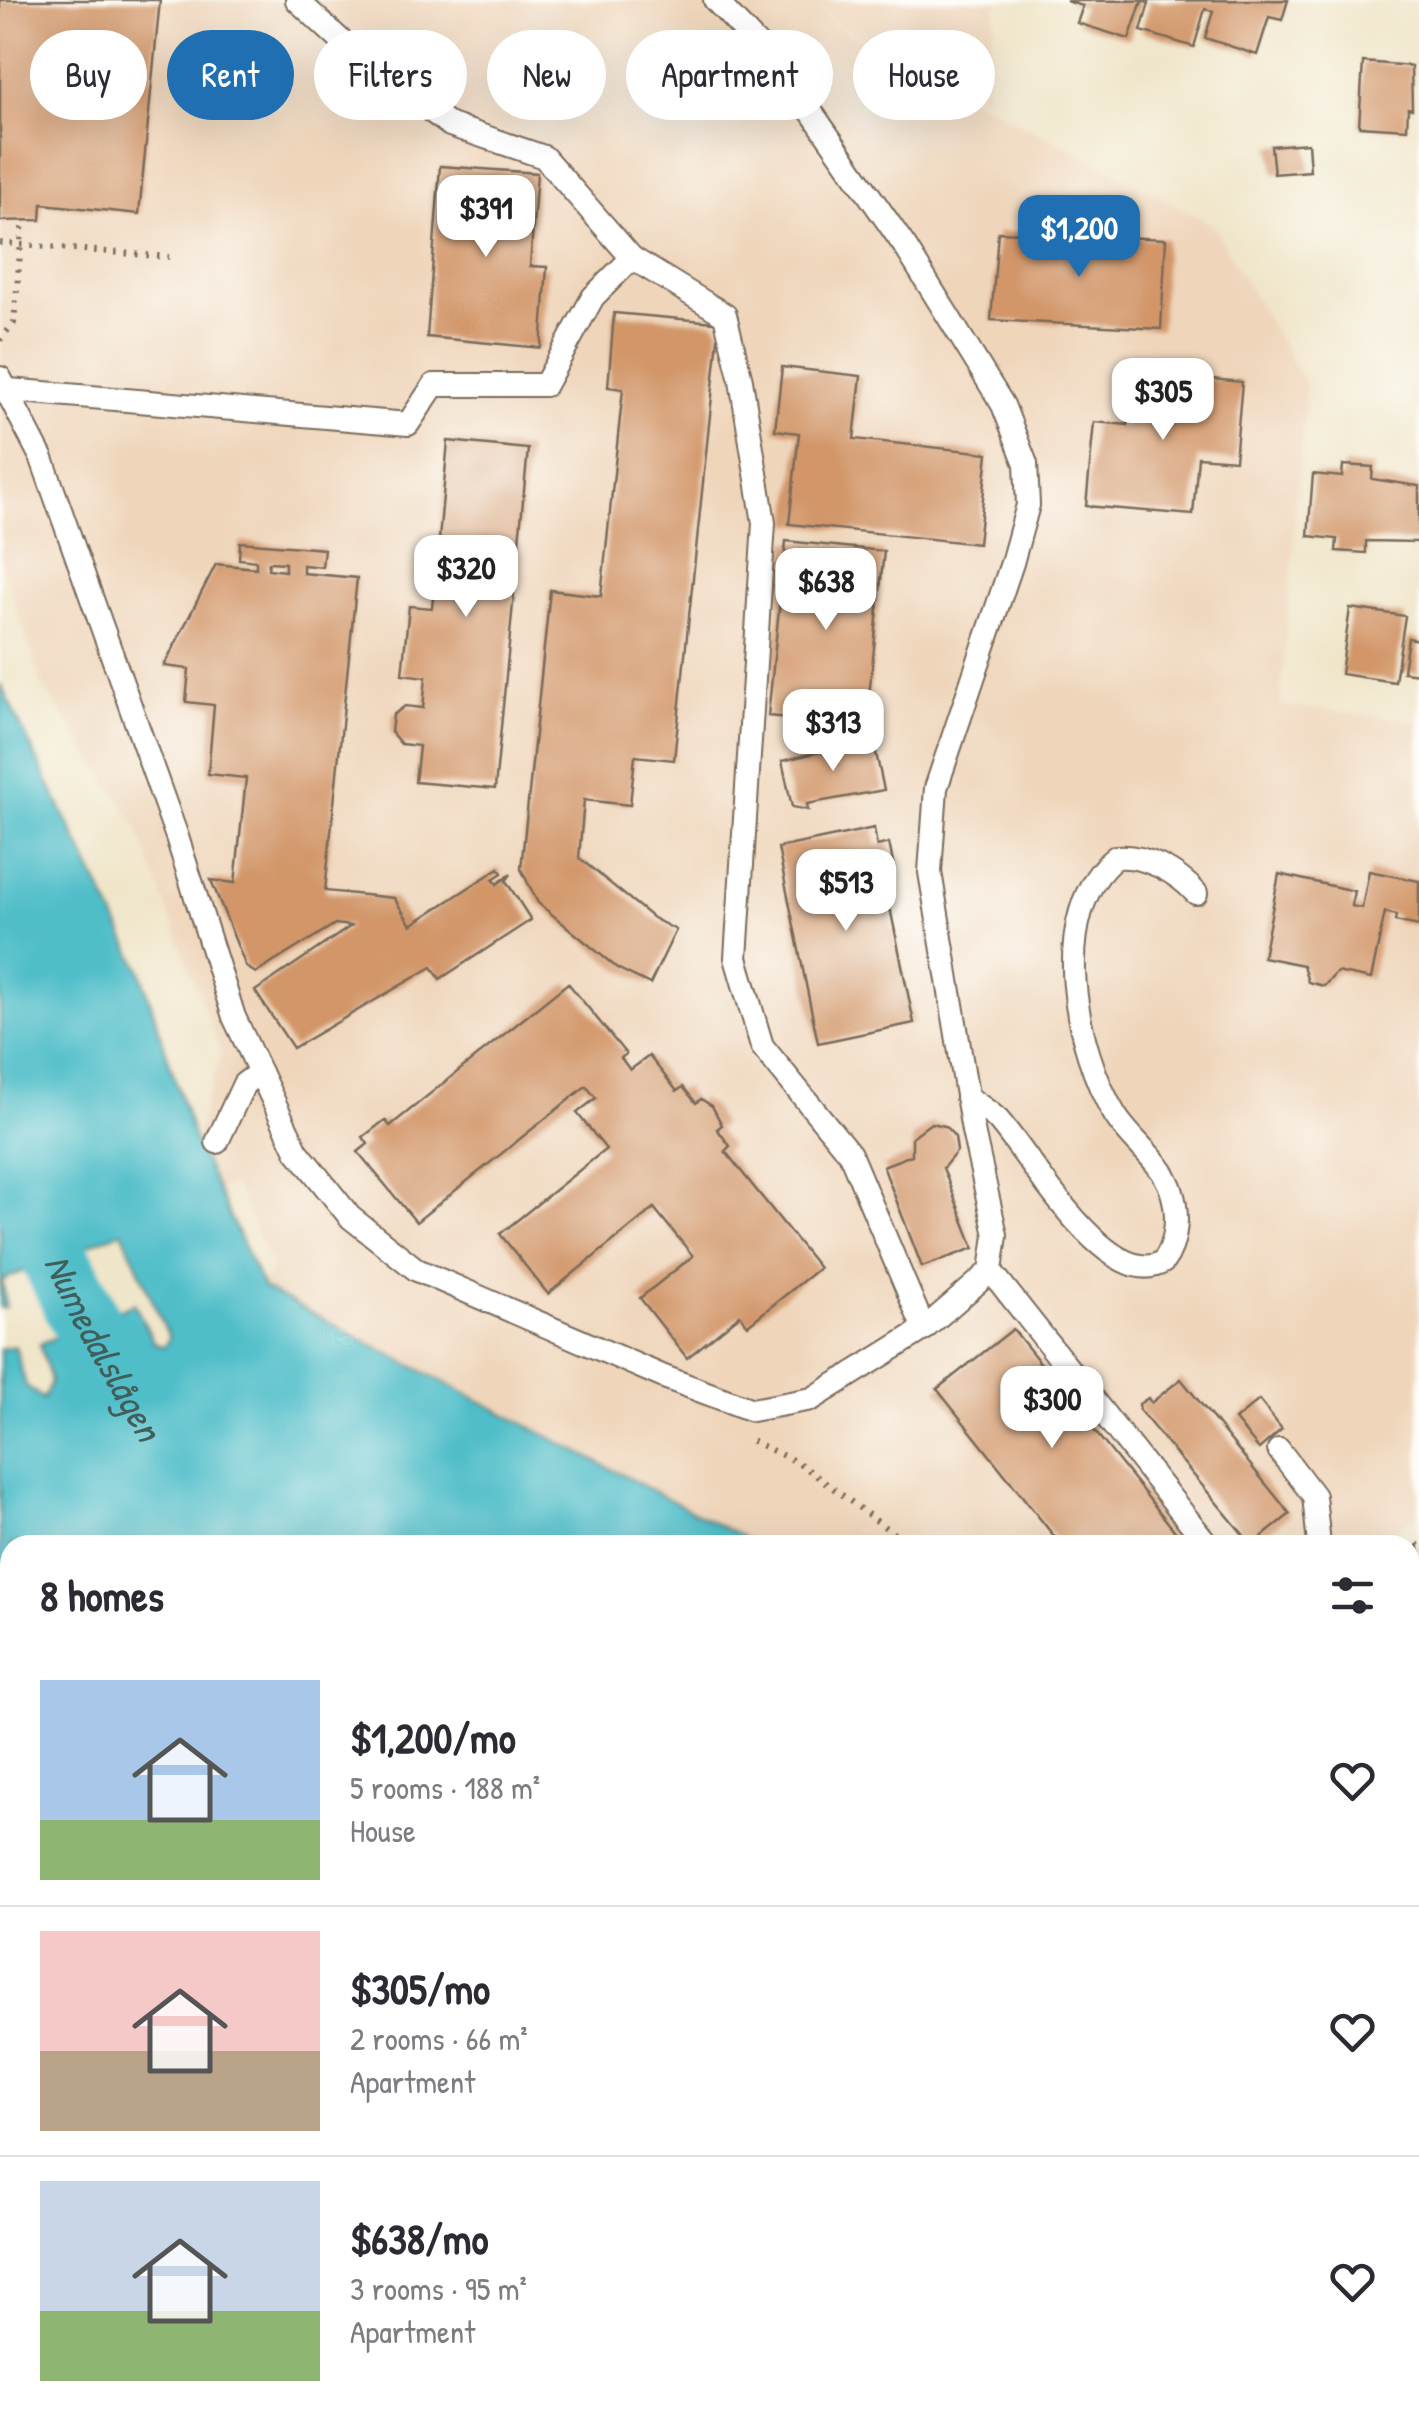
<!DOCTYPE html>
<html lang="en">
<head>
<meta charset="utf-8">
<style>
	:root { --surface:#fff; --page:#f2f2f3; --text:#2b2b33; --muted:#7c7c81; --line:#e1e1e2; --accent:#1f6fb2 }
	body { margin:0; font-family:"Patrick Hand",sans-serif; background:var(--page); color:var(--text); height:100vh; display:flex; flex-direction:column; font-size:38px; white-space:nowrap }
	* { box-sizing:border-box; margin:0 }
	p { font-size:32px; color:var(--muted) }
	.icon { flex:none; width:55px; height:55px; fill:none; stroke:currentColor; stroke-width:2; stroke-linecap:round; stroke-linejoin:round }
	.map { position:relative; flex:1; overflow:hidden }
	.panel { position:absolute; left:0px; top:1535px; width:1420px; height:892px; display:flex; flex-direction:column; background:var(--surface); border-radius:30px 30px 0 0; box-shadow:0 10px 40px #0002 }
	.panel>* { flex:none }
	.banner { position:absolute; left:30px; top:30px; width:1360px; height:90px; display:flex; gap:20px }
	.price { position:absolute; translate:-50% -85px; padding:0 22px; border-radius:20px; background:#fff; color:#222; font-size:32px; line-height:65px; filter:drop-shadow(0 2px 5px #0008) }
	.price::after { content:''; position:absolute; left:50%; top:60px; width:30px; height:22px; margin-left:-15px; background:inherit; clip-path:polygon(0 0,100% 0,50% 100%) }
	.price.selected { background:var(--accent); color:#fff }
	ul { padding:0; list-style:none }
	li { display:flex; align-items:center; gap:30px; height:250px; padding:0 40px }
	li+li { border-top:2px solid var(--line) }
	li span { display:grid; place-items:center; flex:none; width:280px; height:200px; border-radius:0px; color:#555 }
	li>.icon { margin-inline-start:auto }
	span .icon { width:120px; height:120px; fill:#fffc; stroke-width:1 }
	li b { font-size:42px }
	h2 { display:flex; justify-content:space-between; align-items:center; height:120px; padding:0 40px; font-size:42px }
	.chip { padding:0 35px; border-radius:45px; background:var(--surface); box-shadow:0 10px 40px #0002; font-size:35px; line-height:90px }
	.chip.selected { background:var(--accent); color:#fff }
	.map>svg:first-child { display:block }
</style>
</head>
<body>
<div class="map">
<svg width="1419" height="2426" viewBox="0 0 1419 2426">
	<rect width="100%" height="100%" fill="#fdfcf7"/>
	<filter id="ink" filterUnits="userSpaceOnUse"><feTurbulence type="fractalNoise" baseFrequency=".01" numOctaves="2"/><feDisplacementMap in="SourceGraphic" scale="20" xChannelSelector="R" yChannelSelector="G"/><feConvolveMatrix kernelMatrix="1 2 1 2 8 2 1 2 1" color-interpolation-filters="sRGB"/></filter>
	<filter id="wash" filterUnits="userSpaceOnUse"><feTurbulence type="fractalNoise" baseFrequency=".0048" numOctaves="4" result="noise"/><feDisplacementMap in="SourceGraphic" scale="40" xChannelSelector="R" yChannelSelector="G"/><feGaussianBlur stdDeviation="2.25" result="paint"/><feColorMatrix in="noise" values="0 0 0 0 0 0 0 0 0 0 0 0 0 0 0 0 0 1.4 0 .05"/><feComposite in="paint" operator="in"/></filter>
	<g filter="url(#wash)">
		<rect width="100%" height="100%" fill="#f0e5c9"/>
		<!-- built -->
		<g fill="#efd6bb">
			<path d="M 0,0 L 815,0 L 834,25 L 1212,224 L 1306,386 L 1280,705 L 1419,721 L 1419,1513 L 1376,1545 L 757,1545 L 263,1288 L 259,1282 L 268,1278 L 272,1267 L 234,1184 L 216,1191 L 194,1140 L 221,1054 L 136,825 L 42,684 L 0,558 Z"/>
			<path d="M 817,0 L 997,0 L 984,98 L 834,23 Z"/>
		</g>
		<!-- water -->
		<g fill="#50bec9" stroke="#467474" stroke-width="2.5">
			<path d="M 0,684 L 140,969 L 194,1140 L 263,1288 L 757,1545 L 10,1545 L 10,1906 L 0,1896 L 0,1349 L 15,1346 L 26,1386 L 43,1399 L 51,1382 L 40,1344 L 134,1303 L 154,1343 L 164,1347 L 169,1338 L 122,1231 L 2,1280 L 6,1307 L 0,1308 Z"/>
			<path d="M 1410,1894 L 1419,1900 L 1419,2426 L 805,2426 L 791,2418 L 1410,2418 Z"/>
		</g>
		<g fill="none" stroke-linecap="round" stroke-linejoin="round">
			<!-- river -->
			<path stroke="#50bec9" stroke-width="70" id="s1" d="M 0,1142 L 87,1323 L 196,1516 L 220,1545"/>
		</g>
		<g id="blocks">
			<!-- building -->
			<g fill="#d29669" fill-rule="evenodd">
				<path d="M 0,0 L 160,0 L 139,214 L 42,204 L 41,220 L 0,221 Z"/>
				<path d="M 1288,0 L 1282,20 L 1269,17 L 1257,55 L 1205,38 L 1213,11 L 1205,9 L 1194,47 L 1141,31 L 1149,3 L 1142,1 L 1129,39 L 1077,23 L 1083,6 L 1066,1 Z"/>
				<path d="M 1363,62 L 1411,66 L 1412,109 L 1408,108 L 1407,129 L 1359,126 Z"/>
				<path d="M 1308,143 L 1310,171 L 1274,174 L 1271,146 Z"/>
				<path d="M 440,166 L 537,173 L 530,266 L 547,267 L 541,348 L 427,337 Z"/>
				<path d="M 998,232 L 1166,239 L 1161,329 L 991,320 Z"/>
				<path d="M 614,313 L 714,322 L 719,329 L 674,760 L 635,756 L 630,805 L 584,800 L 579,858 L 653,918 L 676,930 L 650,984 L 617,968 L 538,903 L 521,869 L 550,590 L 601,596 L 623,389 L 608,387 Z"/>
				<path d="M 782,367 L 861,376 L 854,439 L 988,453 L 978,544 L 789,524 L 799,433 L 775,430 Z"/>
				<path d="M 1133,371 L 1242,382 L 1235,460 L 1198,457 L 1193,515 L 1086,506 L 1094,422 L 1128,425 Z"/>
				<path d="M 448,441 L 528,449 L 495,789 L 415,782 L 419,746 L 401,744 L 391,732 L 393,715 L 405,706 L 423,708 L 426,677 L 402,674 L 409,606 L 432,608 L 435,579 L 424,578 L 426,560 L 437,561 Z"/>
				<path d="M 1343,465 L 1373,467 L 1372,479 L 1419,486 L 1419,542 L 1366,541 L 1366,553 L 1336,551 L 1337,539 L 1308,536 L 1313,474 L 1342,477 Z"/>
				<path d="M 786,541 L 884,551 L 866,725 L 768,716 Z"/>
				<path d="M 240,542 L 324,549 L 322,567 L 303,565 L 303,573 L 357,578 L 325,891 L 394,898 L 411,925 L 499,868 L 502,873 L 493,879 L 497,884 L 511,874 L 506,881 L 531,920 L 440,979 L 432,967 L 293,1048 L 255,991 L 351,926 L 335,924 L 256,973 L 246,967 L 211,880 L 235,883 L 246,778 L 208,774 L 214,705 L 186,702 L 189,669 L 164,666 L 216,564 L 256,568 L 256,561 L 239,559 ZM 269,562 L 285,563 L 285,571 L 268,569 Z"/>
				<path d="M 1350,608 L 1405,616 L 1395,682 L 1341,674 Z"/>
				<path d="M 1408,638 L 1419,640 L 1419,674 L 1403,672 Z"/>
				<path d="M 873,739 L 884,790 L 807,804 L 808,810 L 792,807 L 782,761 Z"/>
				<path d="M 874,828 L 877,846 L 889,843 L 894,867 L 882,869 L 914,1023 L 818,1043 L 778,848 Z"/>
				<path d="M 1369,871 L 1419,881 L 1419,926 L 1395,921 L 1396,915 L 1385,912 L 1371,979 L 1337,972 L 1324,986 L 1308,982 L 1303,965 L 1263,957 L 1279,874 L 1354,891 L 1351,906 L 1362,908 Z"/>
				<path d="M 568,983 L 626,1054 L 621,1058 L 630,1070 L 649,1056 L 677,1091 L 683,1087 L 696,1103 L 701,1099 L 712,1106 L 722,1125 L 717,1129 L 730,1146 L 725,1151 L 819,1268 L 748,1325 L 740,1315 L 687,1358 L 640,1298 L 693,1256 L 654,1208 L 548,1294 L 500,1234 L 606,1149 L 577,1113 L 596,1098 L 586,1086 L 416,1222 L 358,1152 L 368,1144 L 363,1137 L 385,1120 L 390,1126 Z"/>
				<path d="M 931,1123 L 945,1126 L 955,1137 L 957,1151 L 943,1168 L 974,1248 L 922,1267 L 883,1166 L 912,1155 L 912,1137 Z"/>
				<path d="M 1013,1329 L 1186,1545 L 1061,1545 L 937,1389 Z"/>
				<path d="M 1181,1379 L 1290,1514 L 1252,1545 L 1140,1411 L 1139,1404 L 1148,1398 L 1151,1403 Z"/>
				<path d="M 1259,1400 L 1282,1429 L 1259,1449 L 1235,1420 Z"/>
				<path d="M 1419,1544 L 1419,1693 L 1410,1681 L 1410,1551 Z"/>
				<path d="M 10,2399 L 10,2418 L 21,2418 L 26,2426 L 0,2426 L 0,2405 Z"/>
				<path d="M 485,2418 L 575,2418 L 570,2426 L 492,2426 Z"/>
			</g>
		</g>
	</g>
	<g filter="url(#ink)">
		<use href="#blocks" fill-opacity="0" stroke="#7a6b5a" stroke-width="2.5"/>
		<g fill="none" stroke-linecap="round" stroke-linejoin="round">
			<defs>
				<g id="lane">
					<path d="M 297,0 L 364,62 L 450,125 L 544,157 L 632,258 L 725,315 L 741,380 L 764,523 L 736,958 L 762,1046 L 850,1154 L 924,1329"/>
					<path d="M 715,0 L 785,74 L 906,248 L 1003,405 L 1026,464 L 1028,505 L 1012,563 L 936,788 L 930,872 L 973,1131 L 996,1235 L 991,1271"/>
					<path d="M 0,378 L 42,459 L 177,837 L 234,1017 L 297,1151 L 350,1217 L 417,1270 L 664,1377 L 752,1410 L 812,1399 L 924,1329 L 991,1271 L 1208,1545"/>
					<path d="M 9,390 L 408,424 L 434,385 L 545,385 L 593,297 L 632,258"/>
					<path d="M 967,1097 C 977,1104 989,1111 998,1120 C 1031,1157 1108,1293 1163,1262 C 1178,1242 1179,1212 1171,1189 C 1161,1160 1131,1141 1115,1115 C 1076,1051 1046,912 1116,857 C 1144,854 1177,872 1196,893"/>
					<path d="M 217,1142 L 244,1084 L 260,1072"/>
					<path d="M 1279,1450 L 1314,1496 L 1319,1545"/>
					<path d="M 1410,1790 L 1419,1799"/>
				</g>
				<g id="street">
					<path d="M 0,2118 L 10,2126"/>
					<path d="M 395,2418 L 409,2426"/>
					<path d="M 136,2426 L 147,2418"/>
				</g>
			</defs>
			<!-- lane casing -->
			<use href="#lane" stroke="#7a6b5a" stroke-width="26"/>
			<!-- street casing -->
			<use href="#street" stroke="#7a6b5a" stroke-width="49"/>
			<!-- path -->
			<g stroke="#7a6b5a" stroke-width="6" stroke-dasharray="2.5 8" stroke-linecap="butt">
				<path d="M 0,243 L 169,257"/>
				<path d="M 0,340 L 14,323 L 23,219"/>
				<path d="M 752,1441 L 799,1463 L 909,1545"/>
				<path d="M 1413,1687 L 1419,1732"/>
				<path d="M 1410,1741 L 1419,1752"/>
				<path d="M 1410,1841 L 1419,1847"/>
				<path d="M 0,2013 L 10,2026"/>
			</g>
			<!-- lane -->
			<use href="#lane" stroke="#fff" stroke-width="22"/>
			<!-- street -->
			<use href="#street" stroke="#fff" stroke-width="45"/>
		</g>
	</g>
	<g text-anchor="middle" stroke-width="10" stroke-linejoin="round" paint-order="stroke">
		<!-- water labels -->
		<g font-size="38" font-style="italic" fill="#425e5a" stroke="#fdfcf7">
			<text dy="13" stroke="none"><textPath href="#s1" startOffset="230">Numedalslågen</textPath></text>
		</g>
	</g>
</svg>
<b class="price" style="left:486px;top:260px">$391</b>
<b class="price selected" style="left:1079px;top:280px">$1,200</b>
<b class="price" style="left:1163px;top:443px">$305</b>
<b class="price" style="left:466px;top:620px">$320</b>
<b class="price" style="left:826px;top:633px">$638</b>
<b class="price" style="left:833px;top:774px">$313</b>
<b class="price" style="left:846px;top:934px">$513</b>
<b class="price" style="left:1052px;top:1451px">$300</b>
<div class="banner">
<a class="chip">Buy</a>
<a class="chip selected">Rent</a>
<a class="chip">Filters</a>
<a class="chip">New</a>
<a class="chip">Apartment</a>
<a class="chip">House</a>
</div>
<section class="panel">
<h2>8 homes<svg class="icon" aria-label="filters" viewBox="0 0 24 24"><path d="M4 7h16M4 17h16"/><circle cx="9" cy="7" r="2"/><circle cx="15" cy="17" r="2"/></svg></h2>
<ul>
<li><span style="background:linear-gradient(#a9c7e8 70%,#8fb573 0)"><svg class="icon" aria-label="home" viewBox="0 0 24 24"><path d="M3 11l9-7 9 7M6 9v11h12V9"/></svg></span><div><b>$1,200/mo</b><p>5 rooms · 188 m²</p><p>House</p></div><svg class="icon" aria-label="heart" viewBox="0 0 24 24"><path d="M12 20l-8-8c-3-5 5-10 8-4 3-6 11-1 8 4z"/></svg></li>
<li><span style="background:linear-gradient(#f6c9c9 60%,#b9a48a 0)"><svg class="icon" aria-label="home" viewBox="0 0 24 24"><path d="M3 11l9-7 9 7M6 9v11h12V9"/></svg></span><div><b>$305/mo</b><p>2 rooms · 66 m²</p><p>Apartment</p></div><svg class="icon" aria-label="heart" viewBox="0 0 24 24"><path d="M12 20l-8-8c-3-5 5-10 8-4 3-6 11-1 8 4z"/></svg></li>
<li><span style="background:linear-gradient(#c9d6e8 65%,#8fb573 0)"><svg class="icon" aria-label="home" viewBox="0 0 24 24"><path d="M3 11l9-7 9 7M6 9v11h12V9"/></svg></span><div><b>$638/mo</b><p>3 rooms · 95 m²</p><p>Apartment</p></div><svg class="icon" aria-label="heart" viewBox="0 0 24 24"><path d="M12 20l-8-8c-3-5 5-10 8-4 3-6 11-1 8 4z"/></svg></li>
</ul>
</section>
</div>
</body>
</html>
